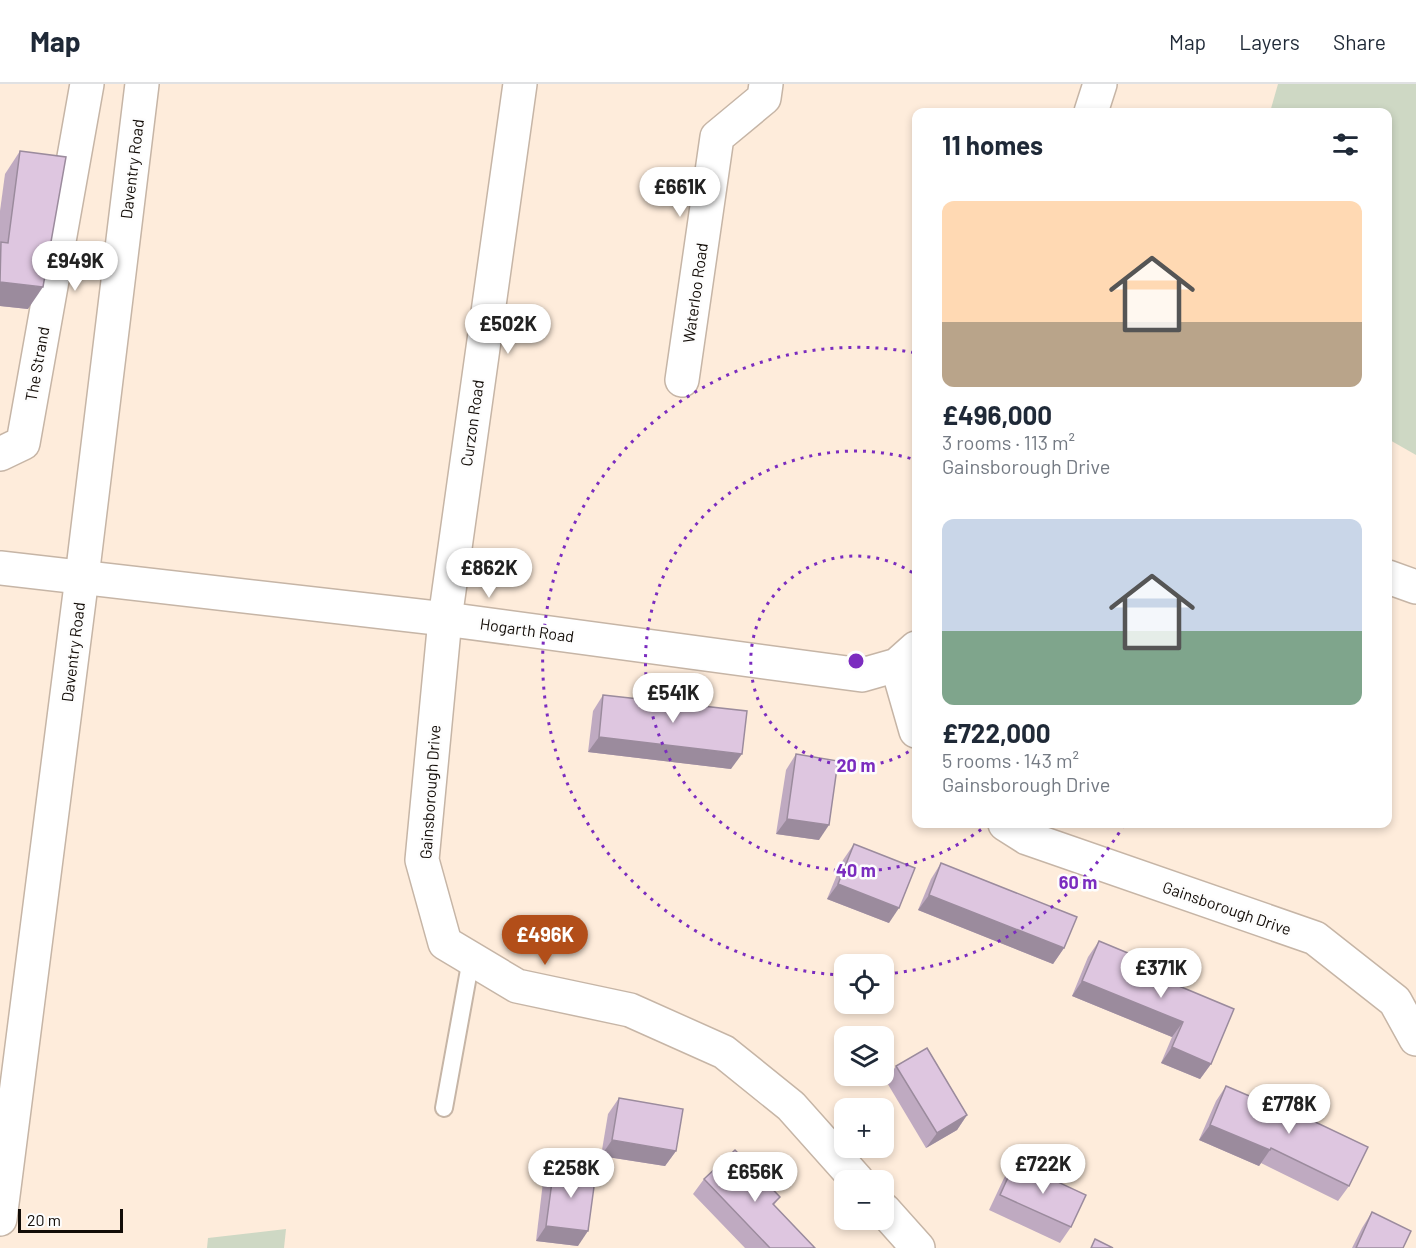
<!DOCTYPE html>
<html lang="en">
<head>
<meta charset="utf-8">
<style>
	:root { --surface:#fff; --page:#f6f6f7; --text:#1f2937; --muted:#747a83; --line:#e0e1e3; --accent:#b24e19 }
	body { margin:0; font-family:Barlow,sans-serif; background:var(--page); color:var(--text); height:100vh; display:flex; flex-direction:column; font-size:22px; white-space:nowrap }
	* { box-sizing:border-box; margin:0 }
	p { font-size:20px; color:var(--muted) }
	.icon { flex:none; width:33px; height:33px; fill:none; stroke:currentColor; stroke-width:2; stroke-linecap:round; stroke-linejoin:round }
	.map { position:relative; flex:1; overflow:hidden }
	.details { position:absolute; left:912px; top:24px; width:480px; height:720px; display:flex; flex-direction:column; background:var(--surface); border-radius:12px; box-shadow:0 3px 9px #0003 }
	.details>* { flex:none }
	.tools { position:absolute; left:834px; top:870px; display:grid; gap:12px }
	.tools a { display:grid; place-items:center; width:60px; height:60px; border-radius:12px; background:var(--surface); box-shadow:0 3px 9px #0003; font-size:30px }
	.scale { position:absolute; left:18px; bottom:15px; width:105px; box-sizing:border-box; padding-left:6px; border:3px solid #120c07; border-top:0; font-size:16px; line-height:21px; white-space:nowrap; color:#120c07; -webkit-text-stroke:4px #fdfdfd; paint-order:stroke }
	.price { position:absolute; translate:-50% -51px; padding:0 14px; border-radius:21px; background:#fff; color:#222; font-size:20px; line-height:39px; filter:drop-shadow(0 2px 3px #0008) }
	.price::after { content:''; position:absolute; left:50%; top:36px; width:18px; height:14px; margin-left:-9px; background:inherit; clip-path:polygon(0 0,100% 0,50% 100%) }
	.price.current { background:var(--accent); color:#fff }
	ul { padding:0; list-style:none }
	li { display:grid; align-content:center; gap:12px; height:318px; padding:0 30px }
	li span { display:grid; place-items:center; height:186px; border-radius:12px; color:#555 }
	li>.icon { margin-inline-start:auto }
	span .icon { width:108px; height:108px; fill:#fffc; stroke-width:1 }
	li b { font-size:26px }
	h2 { display:flex; justify-content:space-between; align-items:center; height:72px; padding:0 30px; font-size:26px }
	header { display:flex; align-items:center; gap:36px; box-sizing:border-box; height:84px; padding:0 30px; background:var(--surface); border-bottom:2px solid var(--line) }
	header strong { font-size:28px }
	nav { display:flex; gap:33px; margin-inline-start:auto; font-size:21px }
	.map>svg:first-child { display:block }
</style>
</head>
<body>
<header>
<strong>Map</strong>
<nav><a>Map</a><a>Layers</a><a>Share</a></nav>
</header>
<div class="map">
<svg width="1416" height="1164" viewBox="0 0 1416 1164">
	<rect width="100%" height="100%" fill="#feecdb"/>
	<!-- green -->
	<g fill="#ced8c4">
		<path d="M 1278,0 L 1416,0 L 1416,371 L 1388,355 L 1388,28 L 1270,28 Z"/>
		<path d="M 286,1145 L 284,1164 L 207,1164 L 208,1154 Z"/>
	</g>
	<g fill="none" stroke-linecap="round" stroke-linejoin="round">
		<defs>
			<path id="service" d="M 444,1024 L 471,875"/>
			<g id="minor">
				<path d="M 520,0 L 445,535 L 422,776 L 445,859 L 517,902 L 630,926 L 724,968 L 791,1022 L 857,1096"/>
				<path d="M 1091,28 L 1100,0"/>
				<path d="M 682,296 L 717,53 L 764,14 L 766,0"/>
				<path d="M 0,370 L 23,359 L 87,0"/>
				<path d="M 0,484 L 445,535 L 862,591 L 897,581 L 916,564"/>
				<path d="M 1388,493 L 1416,503"/>
				<path d="M 897,581 L 916,647"/>
				<path d="M 1005,740 L 1027,754 L 1315,854 L 1395,917 L 1416,955"/>
				<path d="M 884,1126 L 918,1164"/>
				<path d="M 0,1135 L 82,493 L 142,0"/>
			</g>
		</defs>
		<!-- service casing -->
		<use href="#service" stroke="#c6b5a6" stroke-width="20"/>
		<!-- minor casing -->
		<use href="#minor" stroke="#c6b5a6" stroke-width="36"/>
		<!-- service -->
		<use href="#service" stroke="#fff" stroke-width="16"/>
		<!-- minor -->
		<use href="#minor" stroke="#fff" stroke-width="33"/>
	</g>
	<!-- wall -->
	<g fill="#bfaac1">
		<path d="M 20,67 L 28,225 L 0,222 L 0,127 L 5,90 Z"/>
		<path d="M 603,611 L 731,685 L 588,668 L 593,627 Z"/>
		<path d="M 796,670 L 819,756 L 776,750 L 786,686 Z"/>
		<path d="M 854,760 L 889,839 L 827,815 L 843,776 Z"/>
		<path d="M 941,779 L 1064,864 L 1053,880 L 918,826 L 931,795 Z"/>
		<path d="M 1099,857 L 1155,892 L 1211,980 L 1200,995 L 1161,979 L 1172,953 L 1072,912 L 1088,873 Z"/>
		<path d="M 896,982 L 967,1031 L 957,1046 L 926,1064 L 886,997 Z"/>
		<path d="M 1226,1002 L 1349,1102 L 1338,1117 L 1261,1079 L 1259,1082 L 1199,1056 L 1216,1017 Z"/>
		<path d="M 619,1014 L 676,1067 L 665,1082 L 601,1072 L 608,1030 Z"/>
		<path d="M 1015,1078 L 1071,1143 L 1060,1159 L 989,1126 L 1004,1094 Z"/>
		<path d="M 554,1083 L 578,1162 L 536,1157 L 543,1098 Z"/>
		<path d="M 704,1095 L 780,1113 L 774,1121 L 815,1164 L 745,1164 L 693,1110 Z"/>
		<path d="M 1372,1128 L 1403,1164 L 1352,1164 L 1362,1144 Z"/>
	</g>
	<!-- shaded-wall -->
	<g fill="#9b8b9d">
		<path d="M 0,198 L 43,203 L 28,225 L 0,222 Z"/>
		<path d="M 599,653 L 742,670 L 731,685 L 588,668 Z"/>
		<path d="M 787,735 L 829,741 L 819,756 L 776,750 Z"/>
		<path d="M 838,800 L 899,824 L 889,839 L 827,815 Z"/>
		<path d="M 929,811 L 1064,864 L 1053,880 L 918,826 Z"/>
		<path d="M 1082,897 L 1183,938 L 1172,953 L 1072,912 Z"/>
		<path d="M 1172,963 L 1211,980 L 1200,995 L 1161,979 Z"/>
		<path d="M 967,1031 L 957,1046 L 926,1064 L 937,1049 Z"/>
		<path d="M 1210,1041 L 1270,1066 L 1259,1082 L 1199,1056 Z"/>
		<path d="M 612,1056 L 676,1067 L 665,1082 L 601,1072 Z"/>
		<path d="M 546,1142 L 588,1147 L 578,1162 L 536,1157 Z"/>
	</g>
	<!-- building -->
	<g fill="#dec6e0" stroke="#9b8b9d" stroke-width="1.5">
		<path d="M 20,67 L 66,73 L 43,203 L 0,198 L 1,158 L 8,159 Z"/>
		<path d="M 603,611 L 747,627 L 742,670 L 599,653 Z"/>
		<path d="M 796,670 L 838,677 L 829,741 L 787,735 Z"/>
		<path d="M 854,760 L 915,784 L 899,824 L 838,800 Z"/>
		<path d="M 941,779 L 1077,833 L 1064,864 L 929,811 Z"/>
		<path d="M 1099,857 L 1159,882 L 1155,892 L 1234,925 L 1211,980 L 1172,963 L 1183,938 L 1082,897 Z"/>
		<path d="M 927,964 L 967,1031 L 937,1049 L 896,982 Z"/>
		<path d="M 1226,1002 L 1308,1037 L 1309,1035 L 1368,1063 L 1349,1102 L 1271,1064 L 1270,1066 L 1210,1041 Z"/>
		<path d="M 619,1014 L 683,1025 L 676,1067 L 612,1056 Z"/>
		<path d="M 735,1066 L 780,1113 L 773,1120 L 815,1164 L 770,1164 L 704,1095 Z"/>
		<path d="M 1015,1078 L 1086,1111 L 1071,1143 L 1000,1111 Z"/>
		<path d="M 554,1083 L 596,1088 L 588,1147 L 546,1142 Z"/>
		<path d="M 1372,1128 L 1411,1147 L 1403,1164 L 1356,1164 Z"/>
		<path d="M 1095,1155 L 1113,1164 L 1091,1164 Z"/>
	</g>
	<!-- distance rings -->
	<g fill="none" stroke="#7b2cbf" stroke-width="3" stroke-dasharray="3 6">
		<path d="M916 663A105 105 0 1 1 916 491"/>
		<path d="M988 740A210 210 0 1 1 916 376"/>
		<path d="M1124 741A314 314 0 0 1 886 890M842 891A314 314 0 1 1 916 269"/>
	</g>
	<g text-anchor="middle" stroke-width="5" stroke-linejoin="round" paint-order="stroke">
		<!-- street labels -->
		<g font-size="16" fill="#120c07" stroke="#fdfdfd">
			<text transform="translate(132 85) rotate(-83)" y="6">Daventry Road</text>
			<text transform="translate(695 209) rotate(-82)" y="6">Waterloo Road</text>
			<text transform="translate(37 280) rotate(-80)" y="6">The Strand</text>
			<text transform="translate(472 339) rotate(-82)" y="6">Curzon Road</text>
			<text transform="translate(527 546) rotate(8)" y="6">Hogarth Road</text>
			<text transform="translate(73 568) rotate(-83)" y="6">Daventry Road</text>
			<text transform="translate(430 708) rotate(-86)" y="6">Gainsborough Drive</text>
			<text transform="translate(1227 824) rotate(19)" y="6">Gainsborough Drive</text>
		</g>
	</g>
	<circle cx="856" cy="577" r="9" fill="#7b2cbf" stroke="#fdfdfd" stroke-width="3"/>
	<g font-size="18" text-anchor="middle" font-weight="bold" fill="#7b2cbf" stroke="#fdfdfd" stroke-width="5" stroke-linejoin="round" paint-order="stroke">
		<text x="856" y="688">20 m</text>
		<text x="856" y="793">40 m</text>
		<text x="1078" y="805">60 m</text>
	</g>
</svg>
<div class="tools">
<a><svg class="icon" aria-label="locate" viewBox="0 0 24 24"><circle cx="12" cy="12" r="6"/><path d="M12 2v4M12 18v4M2 12h4M18 12h4"/></svg></a>
<a><svg class="icon" aria-label="layers" viewBox="0 0 24 24"><path d="M12 4l9 5-9 5-9-5zM3 14l9 5 9-5"/></svg></a>
<a>+</a>
<a>−</a>
</div>
<div class="scale">20 m</div>
<b class="price" style="left:680px;top:134px">£661K</b>
<b class="price" style="left:75px;top:208px">£949K</b>
<b class="price" style="left:508px;top:271px">£502K</b>
<b class="price" style="left:489px;top:515px">£862K</b>
<b class="price" style="left:673px;top:640px">£541K</b>
<b class="price current" style="left:545px;top:882px">£496K</b>
<b class="price" style="left:1161px;top:915px">£371K</b>
<b class="price" style="left:1289px;top:1051px">£778K</b>
<b class="price" style="left:1043px;top:1111px">£722K</b>
<b class="price" style="left:571px;top:1115px">£258K</b>
<b class="price" style="left:755px;top:1119px">£656K</b>
<section class="details">
<h2>11 homes<svg class="icon" aria-label="filters" viewBox="0 0 24 24"><path d="M4 7h16M4 17h16"/><circle cx="9" cy="7" r="2"/><circle cx="15" cy="17" r="2"/></svg></h2>
<ul>
<li><span style="background:linear-gradient(#ffd9b3 65%,#b9a48a 0)"><svg class="icon" aria-label="home" viewBox="0 0 24 24"><path d="M3 11l9-7 9 7M6 9v11h12V9"/></svg></span><div><b>£496,000</b><p>3 rooms · 113 m²</p><p>Gainsborough Drive</p></div></li>
<li><span style="background:linear-gradient(#c9d6e8 60%,#7fa58c 0)"><svg class="icon" aria-label="home" viewBox="0 0 24 24"><path d="M3 11l9-7 9 7M6 9v11h12V9"/></svg></span><div><b>£722,000</b><p>5 rooms · 143 m²</p><p>Gainsborough Drive</p></div></li>
</ul>
</section>
</div>
</body>
</html>
